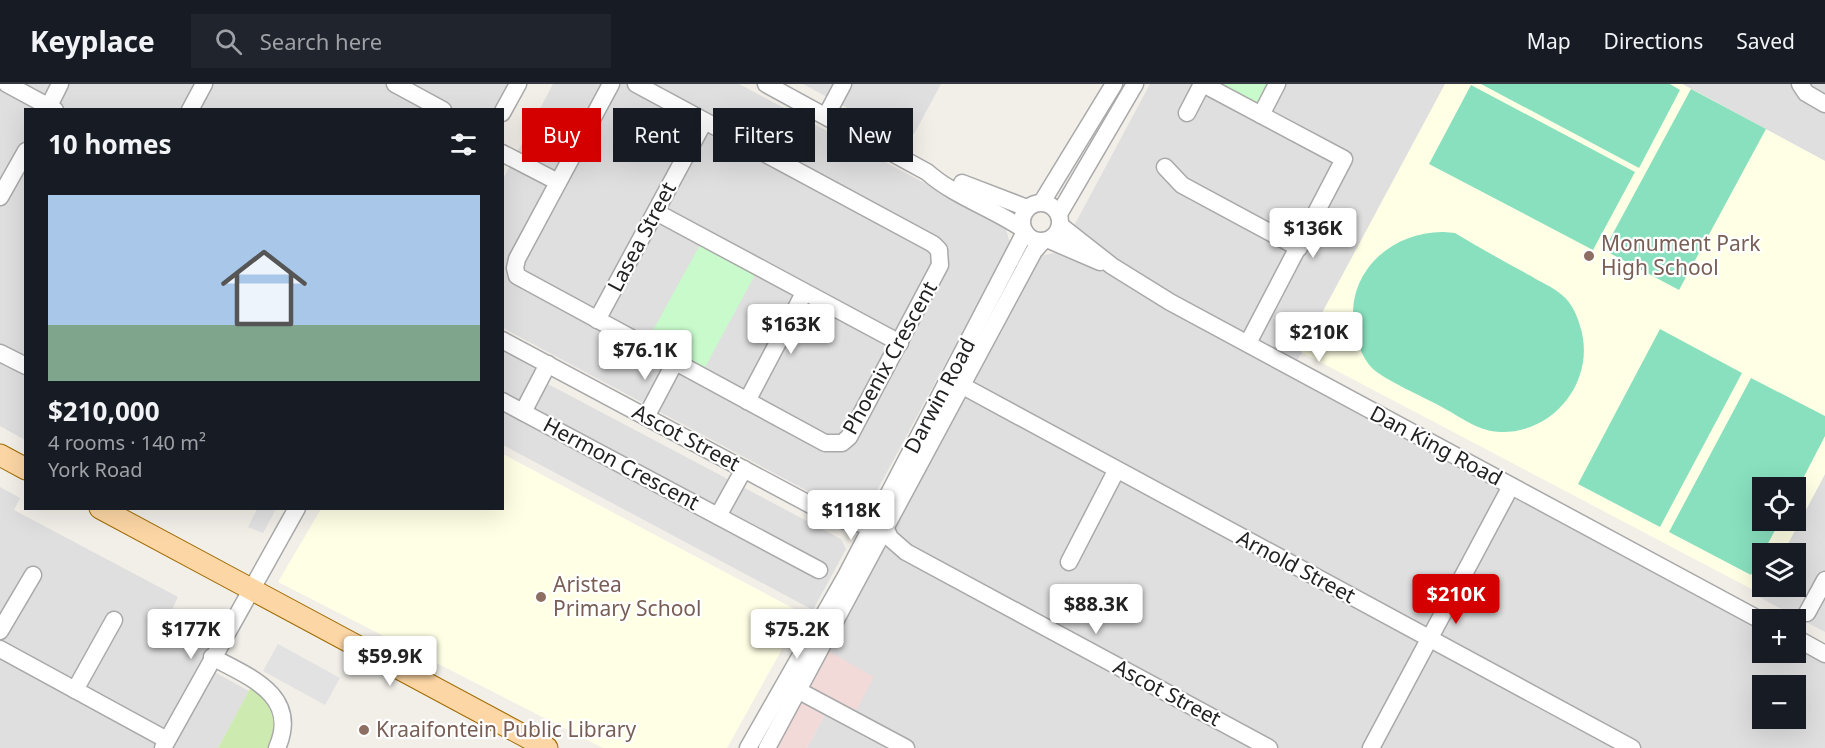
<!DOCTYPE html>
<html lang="en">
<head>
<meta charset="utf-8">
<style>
	:root { --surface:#171b24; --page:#20242c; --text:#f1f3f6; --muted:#9ea1a6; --line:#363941; --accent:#d40000 }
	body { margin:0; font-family:"Noto Sans",sans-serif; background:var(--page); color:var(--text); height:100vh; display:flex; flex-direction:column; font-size:22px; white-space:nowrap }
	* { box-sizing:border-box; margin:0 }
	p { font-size:20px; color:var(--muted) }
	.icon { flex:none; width:33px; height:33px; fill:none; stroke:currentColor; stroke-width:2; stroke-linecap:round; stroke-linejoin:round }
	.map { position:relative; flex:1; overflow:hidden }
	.details { position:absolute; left:24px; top:24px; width:480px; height:402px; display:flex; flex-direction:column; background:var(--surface); border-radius:0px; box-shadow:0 6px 24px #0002 }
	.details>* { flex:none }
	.hud { position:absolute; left:522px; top:24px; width:570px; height:54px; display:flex; gap:12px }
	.buttons { position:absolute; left:1752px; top:393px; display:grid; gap:12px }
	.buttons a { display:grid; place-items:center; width:54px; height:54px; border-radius:0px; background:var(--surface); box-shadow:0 6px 24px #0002; font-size:30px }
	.price { position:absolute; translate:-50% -51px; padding:0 14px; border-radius:6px; background:#fff; color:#222; font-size:20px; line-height:39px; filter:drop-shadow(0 2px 3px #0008) }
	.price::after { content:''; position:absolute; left:50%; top:36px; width:18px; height:14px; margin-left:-9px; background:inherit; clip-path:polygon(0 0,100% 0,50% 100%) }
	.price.current { background:var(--accent); color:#fff }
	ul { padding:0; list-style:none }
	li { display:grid; align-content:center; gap:12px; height:318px; padding:0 24px }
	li+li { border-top:2px solid var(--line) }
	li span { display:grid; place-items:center; height:186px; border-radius:0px; color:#555 }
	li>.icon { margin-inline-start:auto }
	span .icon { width:108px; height:108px; fill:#fffc; stroke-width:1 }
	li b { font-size:26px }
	h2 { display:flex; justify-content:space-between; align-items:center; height:72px; padding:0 24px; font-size:26px }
	.pill { padding:0 21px; border-radius:0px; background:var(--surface); box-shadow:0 6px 24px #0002; font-size:21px; line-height:54px }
	.pill.current { background:var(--accent); color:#fff }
	header { display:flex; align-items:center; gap:36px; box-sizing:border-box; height:84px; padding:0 30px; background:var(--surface); border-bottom:2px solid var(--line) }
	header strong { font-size:28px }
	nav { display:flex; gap:33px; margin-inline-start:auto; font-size:21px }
	.search { width:420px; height:54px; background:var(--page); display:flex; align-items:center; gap:15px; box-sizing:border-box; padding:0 21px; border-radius:0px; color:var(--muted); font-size:22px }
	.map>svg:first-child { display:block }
</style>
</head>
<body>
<header>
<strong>Keyplace</strong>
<div class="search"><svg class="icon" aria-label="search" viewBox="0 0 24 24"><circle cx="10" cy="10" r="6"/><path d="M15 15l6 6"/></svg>Search here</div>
<nav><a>Map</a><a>Directions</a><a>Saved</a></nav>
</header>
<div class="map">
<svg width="1825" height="664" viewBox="0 0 1825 664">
	<rect width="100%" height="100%" fill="#f2efe9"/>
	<!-- residential -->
	<g fill="#e0dfdf" fill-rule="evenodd">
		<path d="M 0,0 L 516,0 L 502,26 L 26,26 L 25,356 L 0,342 Z"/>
		<path d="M 553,0 L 739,0 L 1005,142 L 1010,159 L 865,429 L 854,432 L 503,244 L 503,95 Z"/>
		<path d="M 803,0 L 941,0 L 914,50 L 903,54 Z"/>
		<path d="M 1150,0 L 1445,0 L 1293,285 L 1762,540 L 1762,568 L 1796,568 L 1796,557 L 1825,573 L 1825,664 L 807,664 L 829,622 L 823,564 L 1034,166 L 1044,171 L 1054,169 L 1076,138 ZM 1762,602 L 1796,602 L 1796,634 L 1762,634 Z"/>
		<path d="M 1682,0 L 1825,0 L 1825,77 L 1716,18 Z"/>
		<path d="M 502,257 L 555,284 L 548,300 L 841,455 L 846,465 L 813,526 L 503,361 Z"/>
		<path d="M 1825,390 L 1825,548 L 1759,513 L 1765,503 L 1796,502 L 1796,470 L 1783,469 Z"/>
		<path d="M 0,403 L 20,414 L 14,426 L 178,513 L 165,540 L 217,566 L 207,584 L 249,607 L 218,664 L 0,664 Z"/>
	</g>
	<!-- commercial -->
	<path fill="#f2dad9" d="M 823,564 L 874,593 L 852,634 L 829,622 L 807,664 L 767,664 Z"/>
	<!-- education -->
	<g fill="#ffffe5" fill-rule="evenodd">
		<path d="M 1445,0 L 1682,0 L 1825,77 L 1825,390 L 1783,469 L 1762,470 L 1762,502 L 1765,503 L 1761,510 L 1301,268 ZM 1762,404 L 1796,404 L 1796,436 L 1762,436 Z"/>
		<path d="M 503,370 L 802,529 L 727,664 L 603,664 L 278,498 L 321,425 L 502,424 Z"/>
	</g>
	<!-- grass -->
	<path fill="#cdebb0" d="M 251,603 C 274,617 279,641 269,664 L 218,664 Z"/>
	<!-- park -->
	<g fill="#c8facc">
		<path d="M 1215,0 L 1272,0 L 1259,21 Z"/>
		<path d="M 701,159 L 756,189 L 703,287 L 647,257 Z"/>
	</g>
	<!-- pitch -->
	<g fill="#88e0be">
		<path d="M 1481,0 L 1670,0 L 1680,6 L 1639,84 Z"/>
		<path d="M 1471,1 L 1635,88 L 1593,166 L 1429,80 Z"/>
		<path d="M 1691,5 L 1766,45 L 1679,206 L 1604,166 Z"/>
		<path d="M 1444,148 L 1455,149 C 1480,164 1505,178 1531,192 C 1540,198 1553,203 1562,211 C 1571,218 1577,231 1580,242 C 1597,294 1556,349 1501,348 C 1479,348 1459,332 1440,322 C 1422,312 1386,297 1372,284 C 1363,275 1357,259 1355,247 C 1343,191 1390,147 1444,148 Z"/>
		<path d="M 1660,245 L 1742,289 L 1660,443 L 1578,400 Z"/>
		<path d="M 1751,294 L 1825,332 L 1825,352 L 1796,408 L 1796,404 L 1762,404 L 1762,436 L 1780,437 L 1751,491 L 1669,448 Z"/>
	</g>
	<!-- parking -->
	<g fill="#e2e2e2">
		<path d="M 257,425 L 276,425 L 263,449 L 248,443 Z"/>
		<path d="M 278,560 L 340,594 L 325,621 L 263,587 Z"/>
	</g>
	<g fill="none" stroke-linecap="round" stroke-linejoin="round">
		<defs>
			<g id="minor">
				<path d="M 7,0 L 55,26"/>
				<path d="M 395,0 L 443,26"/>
				<path d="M 611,0 L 517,175 L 515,184 L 517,192 L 825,359 L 842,359 L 849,353 L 940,181 L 939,166 L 933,160 L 636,0"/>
				<path d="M 766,0 L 927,88 C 954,112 992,124 1023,145"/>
				<path d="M 1203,0 L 1344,75 L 1248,259"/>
				<path d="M 1800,0 L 1806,9 L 1825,20"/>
				<path d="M 47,26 L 60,0"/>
				<path d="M 190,26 L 204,0"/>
				<path d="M 502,29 L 518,0"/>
				<path d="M 1187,29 L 1202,0"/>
				<path d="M 1261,31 L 1277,0"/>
				<path d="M 826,32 L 843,0"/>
				<path d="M 502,69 L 558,98"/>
				<path d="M 1165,83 L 1182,101 L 1299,164"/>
				<path d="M 962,99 L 1027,124"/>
				<path d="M 0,113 L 26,67"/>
				<path d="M 1042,118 L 1114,0"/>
				<circle cx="1041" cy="138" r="19"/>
				<path d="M 656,128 L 900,259"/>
				<path d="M 1059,130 L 1135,0"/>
				<path d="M 1061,142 L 1112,182 L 1170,218 L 1762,537"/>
				<path d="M 1049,156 L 1100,178"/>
				<path d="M 597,236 L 704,38"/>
				<path d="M 502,256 L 837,435 L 871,442"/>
				<path d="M 0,269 L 26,282"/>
				<path d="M 961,301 L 1632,664"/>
				<path d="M 502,317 L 819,486"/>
				<path d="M 747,317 L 804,209"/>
				<path d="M 523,328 L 548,280"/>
				<path d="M 646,333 L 675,278"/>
				<path d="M 718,432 L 744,385"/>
				<path d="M 885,443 L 890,454 L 906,468 L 1269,664"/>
				<path d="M 1069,478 L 1116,387"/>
				<path d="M 1807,529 L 1825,496"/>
				<path d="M 0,547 L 33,491"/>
				<path d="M 1796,554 L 1825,570"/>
				<path d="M 0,565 L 167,656"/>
				<path d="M 212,573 C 250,593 300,612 277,664"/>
				<path d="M 790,602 L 906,664"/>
				<path d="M 75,606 L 114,536"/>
				<path d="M 163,664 L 297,424"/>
				<path d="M 748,664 L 846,492 L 1025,148"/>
				<path d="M 767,664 L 1034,167 L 1043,157"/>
				<path d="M 1371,664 L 1511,402"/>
			</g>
			<g id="major">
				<path d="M 0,371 L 26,385"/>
				<path d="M 100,424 L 547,664"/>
			</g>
		</defs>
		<!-- minor casing -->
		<use href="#minor" stroke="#a9a9a9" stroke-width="19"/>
		<!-- major casing -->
		<use href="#major" stroke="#a06b00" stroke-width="23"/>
		<!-- minor -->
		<use href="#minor" stroke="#fff" stroke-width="16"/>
		<!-- major -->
		<use href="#major" stroke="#fcd6a4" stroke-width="21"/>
	</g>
	<!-- markers -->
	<g fill="#8d6e63" stroke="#fff" stroke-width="2">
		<circle cx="1589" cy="172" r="6"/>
		<circle cx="541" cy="513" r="6"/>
		<circle cx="364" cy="646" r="6"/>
	</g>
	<g text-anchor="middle" stroke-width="4.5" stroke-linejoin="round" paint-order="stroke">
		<!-- street labels -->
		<g font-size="21" fill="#222" stroke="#fff">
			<text transform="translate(642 153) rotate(-62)" y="7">Lasea Street</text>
			<text transform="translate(890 274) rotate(-61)" y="7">Phoenix Crescent</text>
			<text transform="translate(940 312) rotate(-62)" y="7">Darwin Road</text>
			<text transform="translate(686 354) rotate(28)" y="7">Ascot Street</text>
			<text transform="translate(1436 362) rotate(28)" y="7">Dan King Road</text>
			<text transform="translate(621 380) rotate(28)" y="7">Hermon Crescent</text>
			<text transform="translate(1296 483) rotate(28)" y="7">Arnold Street</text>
			<text transform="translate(1167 609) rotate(28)" y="7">Ascot Street</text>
		</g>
		<!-- education labels -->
		<g font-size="21" fill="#785e54" stroke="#fff" text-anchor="start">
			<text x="1601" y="167">Monument Park<tspan x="1601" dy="24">High School</tspan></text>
			<text x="553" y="508">Aristea<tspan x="553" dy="24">Primary School</tspan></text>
			<text x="376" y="653">Kraaifontein Public Library</text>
		</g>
	</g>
</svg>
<div class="buttons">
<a><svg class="icon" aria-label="locate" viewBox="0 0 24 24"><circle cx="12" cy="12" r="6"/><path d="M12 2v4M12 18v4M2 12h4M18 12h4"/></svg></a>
<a><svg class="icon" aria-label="layers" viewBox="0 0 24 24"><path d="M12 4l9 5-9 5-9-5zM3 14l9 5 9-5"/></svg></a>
<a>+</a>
<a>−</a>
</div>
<b class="price" style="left:1313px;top:175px">$136K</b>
<b class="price" style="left:791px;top:271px">$163K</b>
<b class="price" style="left:1319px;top:279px">$210K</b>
<b class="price" style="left:645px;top:297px">$76.1K</b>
<b class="price" style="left:851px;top:457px">$118K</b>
<b class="price current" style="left:1456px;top:541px">$210K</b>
<b class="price" style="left:1096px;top:551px">$88.3K</b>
<b class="price" style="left:191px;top:576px">$177K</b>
<b class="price" style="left:797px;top:576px">$75.2K</b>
<b class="price" style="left:390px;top:603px">$59.9K</b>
<div class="hud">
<a class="pill current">Buy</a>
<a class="pill">Rent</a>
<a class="pill">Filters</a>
<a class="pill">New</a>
</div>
<section class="details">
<h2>10 homes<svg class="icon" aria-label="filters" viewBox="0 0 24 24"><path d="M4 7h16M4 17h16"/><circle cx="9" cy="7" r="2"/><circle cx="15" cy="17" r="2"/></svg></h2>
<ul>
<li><span style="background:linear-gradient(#a9c7e8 70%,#7fa58c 0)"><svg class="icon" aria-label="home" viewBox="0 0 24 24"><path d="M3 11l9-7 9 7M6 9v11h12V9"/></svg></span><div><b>$210,000</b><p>4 rooms · 140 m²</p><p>York Road</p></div></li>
</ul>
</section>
</div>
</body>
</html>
